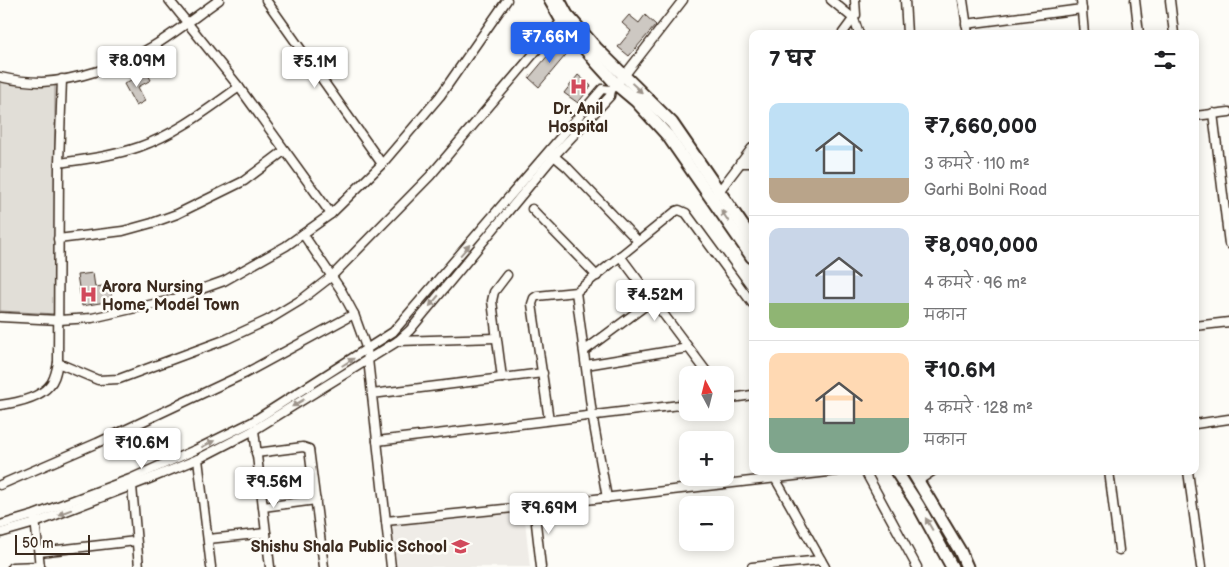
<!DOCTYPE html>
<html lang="hi">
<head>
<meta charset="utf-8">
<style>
	:root { --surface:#fff; --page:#f6f6f6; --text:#202124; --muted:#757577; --line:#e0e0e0; --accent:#2563eb }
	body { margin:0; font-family:"Balsamiq Sans","Playpen Sans Deva",sans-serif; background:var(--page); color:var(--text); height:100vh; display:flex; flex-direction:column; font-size:19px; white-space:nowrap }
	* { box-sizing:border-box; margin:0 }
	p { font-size:16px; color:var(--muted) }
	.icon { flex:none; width:28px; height:28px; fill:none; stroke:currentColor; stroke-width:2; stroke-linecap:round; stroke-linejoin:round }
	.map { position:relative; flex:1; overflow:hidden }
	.sheet { position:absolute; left:749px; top:30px; width:450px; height:445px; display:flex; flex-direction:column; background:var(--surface); border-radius:10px; box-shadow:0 2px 12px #0003 }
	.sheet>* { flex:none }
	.needle { width:32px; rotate:353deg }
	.buttons { position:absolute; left:679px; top:366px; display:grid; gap:10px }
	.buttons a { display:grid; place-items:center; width:55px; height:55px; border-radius:10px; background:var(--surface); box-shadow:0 2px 12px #0003; font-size:25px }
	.scale { position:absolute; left:15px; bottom:12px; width:75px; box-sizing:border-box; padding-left:5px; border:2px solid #3b2a1e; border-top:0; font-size:14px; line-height:18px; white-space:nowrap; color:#3b2a1e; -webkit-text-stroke:4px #fdfcf7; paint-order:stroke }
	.price { position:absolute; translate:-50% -42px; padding:0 11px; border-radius:5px; background:#fff; color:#222; font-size:16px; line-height:32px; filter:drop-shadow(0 1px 2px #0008) }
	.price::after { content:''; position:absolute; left:50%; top:30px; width:15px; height:11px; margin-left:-8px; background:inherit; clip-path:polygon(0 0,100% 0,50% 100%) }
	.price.selected { background:var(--accent); color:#fff }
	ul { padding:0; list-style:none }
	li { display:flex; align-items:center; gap:15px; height:125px; padding:0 20px }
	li+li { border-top:1px solid var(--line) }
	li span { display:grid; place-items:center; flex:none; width:140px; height:100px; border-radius:10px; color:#555 }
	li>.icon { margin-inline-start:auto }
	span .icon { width:60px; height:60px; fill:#fffc; stroke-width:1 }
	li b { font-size:21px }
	h2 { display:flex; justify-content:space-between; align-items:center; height:60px; padding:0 20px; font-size:21px }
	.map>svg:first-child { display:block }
</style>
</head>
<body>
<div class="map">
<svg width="1229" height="567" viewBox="0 0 1229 567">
	<rect width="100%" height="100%" fill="#fdfcf7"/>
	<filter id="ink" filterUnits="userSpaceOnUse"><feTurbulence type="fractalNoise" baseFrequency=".02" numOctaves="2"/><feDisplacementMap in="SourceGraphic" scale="10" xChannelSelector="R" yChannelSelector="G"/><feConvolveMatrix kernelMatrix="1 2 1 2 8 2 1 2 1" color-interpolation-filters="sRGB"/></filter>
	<g filter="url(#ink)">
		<!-- built -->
		<path fill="#efece7" d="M 524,511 L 530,567 L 397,567 L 392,525 Z"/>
		<!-- green -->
		<path fill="#e1ded7" stroke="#8e847a" d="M 0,76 L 55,80 L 55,242 L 57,314 L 0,311 Z"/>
		<!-- building -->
		<g fill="#cdc8c2" stroke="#3b2a1e">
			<path d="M 629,15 L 639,23 L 645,15 L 656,25 L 629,56 L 618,47 L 631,31 L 622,23 Z"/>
			<path d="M 560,41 L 570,50 L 539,87 L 529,78 Z"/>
			<path d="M 146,71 L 151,80 L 138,87 L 145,101 L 136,106 L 124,84 Z"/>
			<path d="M 578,75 L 591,86 L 578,103 L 564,93 Z"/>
			<path d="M 93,273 L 95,287 L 110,285 L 112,301 L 82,306 L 77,275 Z"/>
		</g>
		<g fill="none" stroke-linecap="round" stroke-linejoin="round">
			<defs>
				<g id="minor">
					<path d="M 169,0 L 239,87 L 331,214"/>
					<path d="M 266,0 L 382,164"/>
					<path d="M 831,0 L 854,19 L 859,34"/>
					<path d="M 905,0 L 907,34"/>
					<path d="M 963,0 L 968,34"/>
					<path d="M 1081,0 L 1084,34"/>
					<path d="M 1135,0 L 1139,34"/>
					<path d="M 1170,0 L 1174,34"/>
					<path d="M 966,24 L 1082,9"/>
					<path d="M 842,34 L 856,15 L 855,0"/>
					<path d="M 0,77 C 13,80 28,82 42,82 C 76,80 121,66 150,48 C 174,34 196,16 219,0"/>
					<path d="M 1213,113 L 1229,244"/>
					<path d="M 1195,116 L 1229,112"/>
					<path d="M 554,156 L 567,167 L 638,241"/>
					<path d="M 59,163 C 86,159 113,156 139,147 C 176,134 207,110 239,87"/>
					<path d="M 740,163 L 752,163"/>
					<path d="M 717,194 L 752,148"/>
					<path d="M 532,209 L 597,276"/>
					<path d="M 303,234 L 341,290 L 354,314 L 367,350 L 391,567"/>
					<path d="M 58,239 L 123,231 L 152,223 L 177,214 L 244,181 L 284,151"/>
					<path d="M 620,256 L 709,375"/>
					<path d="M 576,292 L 592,414 L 607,498"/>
					<path d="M 0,317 L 59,320 L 92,318 L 171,300 L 224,281 L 286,246 L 331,214 L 382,164 L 440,96 L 507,0"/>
					<path d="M 1195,326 L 1229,322"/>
					<path d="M 398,341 L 496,338"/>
					<path d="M 584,351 L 653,300"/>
					<path d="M 58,363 L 98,380 L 119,379 L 227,339 L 268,320 L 301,300 L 332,276 L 430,176 L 564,18"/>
					<path d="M 586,365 L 688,348"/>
					<path d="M 502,378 L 492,301 L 494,292 L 507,275"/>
					<path d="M 372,394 L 543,373"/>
					<path d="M 725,399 L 752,395"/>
					<path d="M 0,405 C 15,403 38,399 49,386 C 55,380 56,371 58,363 L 59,163 L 62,79"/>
					<path d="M 549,420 L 532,304 L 534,298 L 537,296 L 576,292 L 676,211 L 679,210 L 686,213 L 752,303"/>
					<path d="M 1195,424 L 1229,419"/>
					<path d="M 254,430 L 270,567"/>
					<path d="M 377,441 L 688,404"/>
					<path d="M 256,453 L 303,447 L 309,449 L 324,567"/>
					<path d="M 198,459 L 211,567"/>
					<path d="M 865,471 L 917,567"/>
					<path d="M 1109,471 L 1119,550"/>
					<path d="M 1188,471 L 1201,567"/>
					<path d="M 775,478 L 825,567"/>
					<path d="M 918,481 L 933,471"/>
					<path d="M 0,485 L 97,443 L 244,374 L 354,314"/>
					<path d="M 132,486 L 139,567"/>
					<path d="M 534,506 L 541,567"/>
					<path d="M 263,507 L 316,500"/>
					<path d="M 35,519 L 40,567"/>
					<path d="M 386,521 L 534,506 L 837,471"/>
					<path d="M 0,525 L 34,515 L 130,479 L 195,450 L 252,422 L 393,332 L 602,89 L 611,90"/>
					<path d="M 0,533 L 35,523 L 149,479 L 198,459 L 254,430 L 398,341 L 410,330 L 554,156 L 610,96 L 611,90 L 624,76 L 683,0"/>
					<path d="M 208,539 L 266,533"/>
					<path d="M 39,552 L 136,541"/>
					<path d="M 12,567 L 40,566"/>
					<path d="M 752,567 L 821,560"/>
				</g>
				<g id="secondary">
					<path d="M 550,0 L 562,21 L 596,62 L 617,85 L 636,101 L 668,136 L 752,257"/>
					<path d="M 559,0 L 567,15 L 596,48 L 672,123 L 752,239"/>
					<path d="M 896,471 L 918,505 L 952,567"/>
					<path d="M 912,471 L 960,551 L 967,567"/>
				</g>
			</defs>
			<!-- minor casing -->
			<use href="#minor" stroke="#3b2a1e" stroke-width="11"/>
			<!-- secondary casing -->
			<use href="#secondary" stroke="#3b2a1e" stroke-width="15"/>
			<!-- minor -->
			<use href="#minor" stroke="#fdfcf7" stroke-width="8"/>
			<!-- secondary -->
			<use href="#secondary" stroke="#fdfcf7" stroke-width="11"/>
		</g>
		<!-- one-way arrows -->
		<defs><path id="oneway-solid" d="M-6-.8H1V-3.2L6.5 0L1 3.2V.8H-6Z" transform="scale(1.25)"/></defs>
		<g fill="#9c938a">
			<use href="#oneway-solid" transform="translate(637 88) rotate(43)"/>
			<use href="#oneway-solid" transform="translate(725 216) rotate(-124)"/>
			<use href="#oneway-solid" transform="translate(465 250) rotate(-49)"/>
			<use href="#oneway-solid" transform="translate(434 301) rotate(130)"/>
			<use href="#oneway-solid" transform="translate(348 362) rotate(-32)"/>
			<use href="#oneway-solid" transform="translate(298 403) rotate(149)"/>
			<use href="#oneway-solid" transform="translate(208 444) rotate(-27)"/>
			<use href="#oneway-solid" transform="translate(65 512) rotate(159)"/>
			<use href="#oneway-solid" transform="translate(929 524) rotate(-120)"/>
		</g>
	</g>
	<!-- icons -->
	<defs>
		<symbol id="hospital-bare" viewBox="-9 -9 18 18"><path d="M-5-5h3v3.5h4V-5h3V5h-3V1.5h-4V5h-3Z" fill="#d1495b" stroke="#fdfcf7" stroke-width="2.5" paint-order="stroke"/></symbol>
		<symbol id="school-bare" viewBox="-9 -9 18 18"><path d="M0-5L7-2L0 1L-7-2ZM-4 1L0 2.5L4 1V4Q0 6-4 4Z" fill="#d1495b" stroke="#fdfcf7" stroke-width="2.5" paint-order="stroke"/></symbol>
	</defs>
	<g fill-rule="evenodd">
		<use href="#hospital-bare" x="566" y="74" width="25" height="25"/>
		<use href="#hospital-bare" x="76" y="282" width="25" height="25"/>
		<use href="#school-bare" x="448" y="534" width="25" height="25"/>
	</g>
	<g text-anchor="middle" stroke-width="5" stroke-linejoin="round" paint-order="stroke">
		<!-- poi labels -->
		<g font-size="16" font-weight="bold" fill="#3b2a1e" stroke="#fdfcf7">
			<text x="578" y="114">Dr. Anil<tspan x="578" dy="18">Hospital</tspan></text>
			<text x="102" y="292" text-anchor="start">Arora Nursing<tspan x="102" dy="18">Home, Model Town</tspan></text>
			<text x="447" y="552" text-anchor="end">Shishu Shala Public School</text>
		</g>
	</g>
</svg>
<div class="buttons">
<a><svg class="needle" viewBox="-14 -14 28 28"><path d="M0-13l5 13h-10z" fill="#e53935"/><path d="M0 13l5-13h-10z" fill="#757577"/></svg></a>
<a>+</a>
<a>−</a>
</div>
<div class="scale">50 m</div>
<b class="price selected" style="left:550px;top:64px">₹7.66M</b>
<b class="price" style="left:137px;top:88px">₹8.09M</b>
<b class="price" style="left:315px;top:89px">₹5.1M</b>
<b class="price" style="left:655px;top:322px">₹4.52M</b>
<b class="price" style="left:142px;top:470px">₹10.6M</b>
<b class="price" style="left:274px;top:509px">₹9.56M</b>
<b class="price" style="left:549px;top:535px">₹9.69M</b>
<section class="sheet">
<h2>7 घर<svg class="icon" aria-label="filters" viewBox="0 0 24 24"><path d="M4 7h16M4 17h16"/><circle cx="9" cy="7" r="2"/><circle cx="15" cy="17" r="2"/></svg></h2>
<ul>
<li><span style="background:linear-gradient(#bfe0f5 75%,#b9a48a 0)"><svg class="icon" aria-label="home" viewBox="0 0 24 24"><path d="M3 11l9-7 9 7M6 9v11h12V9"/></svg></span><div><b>₹7,660,000</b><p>3 कमरे · 110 m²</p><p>Garhi Bolni Road</p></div></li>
<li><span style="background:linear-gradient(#c9d6e8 75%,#8fb573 0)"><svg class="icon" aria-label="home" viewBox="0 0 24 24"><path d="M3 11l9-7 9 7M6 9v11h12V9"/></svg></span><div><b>₹8,090,000</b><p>4 कमरे · 96 m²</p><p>मकान</p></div></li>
<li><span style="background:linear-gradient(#ffd9b3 65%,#7fa58c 0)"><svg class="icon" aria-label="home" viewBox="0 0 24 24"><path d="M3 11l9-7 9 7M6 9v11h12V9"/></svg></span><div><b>₹10.6M</b><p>4 कमरे · 128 m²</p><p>मकान</p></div></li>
</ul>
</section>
</div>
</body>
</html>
